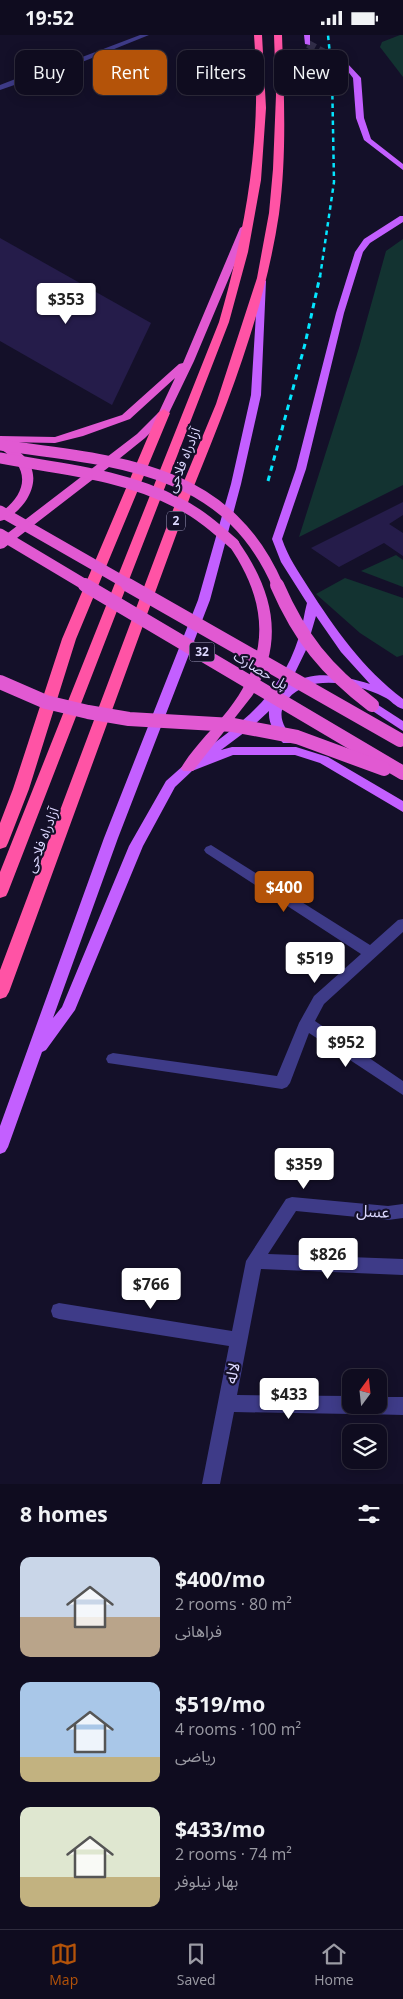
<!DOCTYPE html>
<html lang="en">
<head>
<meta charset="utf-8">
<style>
	:root { --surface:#0f0c1f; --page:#1d1a2c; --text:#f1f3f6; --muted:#9b9ba4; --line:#2f2c3d; --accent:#b45309 }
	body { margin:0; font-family:"Open Sans","Noto Sans Arabic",sans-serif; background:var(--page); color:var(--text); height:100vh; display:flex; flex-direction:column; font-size:19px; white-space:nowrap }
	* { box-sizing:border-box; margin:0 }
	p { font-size:16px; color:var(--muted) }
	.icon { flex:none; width:28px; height:28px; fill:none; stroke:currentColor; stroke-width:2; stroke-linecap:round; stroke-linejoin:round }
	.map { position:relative; height:1449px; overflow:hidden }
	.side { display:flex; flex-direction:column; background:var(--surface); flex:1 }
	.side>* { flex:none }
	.hud { position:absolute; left:15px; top:15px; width:374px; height:45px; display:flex; gap:10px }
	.needle { width:32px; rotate:15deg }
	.fabs { position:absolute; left:342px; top:1334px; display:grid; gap:10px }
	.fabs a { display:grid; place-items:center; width:45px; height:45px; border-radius:10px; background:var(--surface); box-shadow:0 2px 12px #0003,0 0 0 1px var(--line); font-size:25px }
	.price { position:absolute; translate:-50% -42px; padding:0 11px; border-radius:5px; background:#fff; color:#222; font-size:16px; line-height:32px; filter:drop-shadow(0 1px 2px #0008) }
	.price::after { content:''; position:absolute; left:50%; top:30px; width:15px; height:11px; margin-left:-8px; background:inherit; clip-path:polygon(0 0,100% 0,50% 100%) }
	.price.on { background:var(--accent); color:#fff }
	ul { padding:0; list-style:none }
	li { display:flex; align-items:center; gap:15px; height:125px; padding:0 20px }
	li span { display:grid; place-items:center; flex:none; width:140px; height:100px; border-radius:10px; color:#555 }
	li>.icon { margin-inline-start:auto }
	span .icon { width:60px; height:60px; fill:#fffc; stroke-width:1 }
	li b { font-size:21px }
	h2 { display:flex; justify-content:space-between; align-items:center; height:60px; padding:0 20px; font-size:21px }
	.tag { padding:0 18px; border-radius:10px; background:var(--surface); box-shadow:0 2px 12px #0003,0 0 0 1px var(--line); font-size:18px; line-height:45px }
	.tag.on { background:var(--accent); color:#fff }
	.status { display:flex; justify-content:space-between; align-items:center; height:35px; padding:0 25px; background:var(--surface); direction:ltr }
	.status svg { height:14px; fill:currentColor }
	.tabs { display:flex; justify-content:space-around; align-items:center; height:70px; border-top:1px solid var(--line); background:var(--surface); font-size:14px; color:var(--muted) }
	.tabs a { display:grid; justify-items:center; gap:2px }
	.tabs .on { color:var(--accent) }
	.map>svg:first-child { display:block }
</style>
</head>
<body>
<div class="status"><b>19:52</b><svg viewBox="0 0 49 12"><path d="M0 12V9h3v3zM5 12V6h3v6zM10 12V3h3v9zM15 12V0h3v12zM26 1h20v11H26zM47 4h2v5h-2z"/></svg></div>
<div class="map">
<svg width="403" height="1449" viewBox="0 0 403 1449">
	<rect width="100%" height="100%" fill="#141029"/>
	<!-- green -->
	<g fill="#133331">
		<path d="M 400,0 L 403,0 L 403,42 L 380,12 L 382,7 Z"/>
		<path d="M 403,204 L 403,450 L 299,502 L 359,313 L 386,216 Z"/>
		<path d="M 396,520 L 403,525 L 403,552 L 361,536 Z"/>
		<path d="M 345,543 L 403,563 L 403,620 L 397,622 L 360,598 L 316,559 Z"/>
	</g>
	<!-- building -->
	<g fill="#251c4a">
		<path d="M 0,203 L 151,288 L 112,370 L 0,306 Z"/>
		<path d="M 403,467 L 403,480 L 389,489 L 403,498 L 403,521 L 384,508 L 339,532 L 311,513 Z"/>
	</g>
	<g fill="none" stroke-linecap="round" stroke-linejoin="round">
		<!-- primary-tunnel -->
		<path stroke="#322e49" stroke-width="8" stroke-dasharray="8 4" stroke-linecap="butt" d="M 308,9 L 345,29"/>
		<!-- minor -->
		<g fill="#3e3b88" fill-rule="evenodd">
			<path d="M 211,810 L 370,910 L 398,885 L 403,884 L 403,897 L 324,969 L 315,986 L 403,1046 L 403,1060 L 309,998 L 290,1048 L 287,1052 L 282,1054 L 108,1028 L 106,1024 L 108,1020 L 113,1018 L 277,1041 L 299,988 L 314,961 L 361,919 L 206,818 L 204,815 L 206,812 Z"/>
			<path d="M 292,1162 L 388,1171 L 403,1169 L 403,1183 L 388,1185 L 296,1176 L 268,1219 L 403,1224 L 403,1240 L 261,1234 L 237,1360 L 351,1361 L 351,1370 L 379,1370 L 379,1362 L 403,1362 L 403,1380 L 364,1379 L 358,1375 L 351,1379 L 234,1377 L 220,1449 L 202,1449 L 229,1311 L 59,1284 L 53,1282 L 51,1276 L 53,1270 L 59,1268 L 232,1296 L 246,1226 L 286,1164 Z"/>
		</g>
		<!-- tertiary -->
		<path fill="#3e3b88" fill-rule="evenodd" d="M 140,0 L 149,0 L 40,44 L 23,47 L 0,55 L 0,50 L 18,43 L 35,40 Z"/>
		<!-- primary -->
		<g fill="#c35fff" fill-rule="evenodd">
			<path d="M 304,0 L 310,0 L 310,10 L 305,9 Z"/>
			<path d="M 343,28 L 347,28 L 361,43 L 364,83 L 371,104 L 403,129 L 403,135 L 364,105 L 356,83 L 353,43 L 343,30 Z"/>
			<path d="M 400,181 L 403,181 L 403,187 L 370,208 L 363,217 L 344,278 L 306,434 L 282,504 C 288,522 298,536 308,552 C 335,594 363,634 403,664 L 403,674 C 395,672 391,665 384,662 C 356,648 310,638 288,664 C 275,680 284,691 293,705 L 291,708 L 283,708 C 275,698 268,689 269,676 L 253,691 L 221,715 L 232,712 L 296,712 L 328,722 L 403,766 L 403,777 L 320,728 L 295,720 L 233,720 L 192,736 L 175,752 L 143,811 L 75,975 L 46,1015 L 42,1017 L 8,1112 L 5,1117 L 0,1119 L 0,1091 L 104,803 L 198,565 L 231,449 L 251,360 L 258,246 L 262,243 L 266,246 L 261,360 L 241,449 L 210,565 L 118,803 L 53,983 L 62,972 L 129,811 L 166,746 L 184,730 L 197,725 L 198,720 C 245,686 281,659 299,602 C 303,590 304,579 307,568 L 281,527 L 272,504 L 296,434 L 336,278 L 355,217 L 364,204 ZM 316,581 L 341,617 L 370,649 C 343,641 314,634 289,650 L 306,615 Z"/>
			<path d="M 372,666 L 403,686 L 403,696 L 368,673 L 366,670 L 368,667 Z"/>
		</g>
		<!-- trunk -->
		<g fill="#e159d2" fill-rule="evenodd">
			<path d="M 245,190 L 250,193 L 194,326 L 168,380 L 145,403 L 109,432 L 4,513 L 0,514 L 0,504 L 137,399 L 159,377 L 175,343 L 130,384 L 83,401 L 55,408 L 3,407 C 30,419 43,440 25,467 C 19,475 10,484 0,486 L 0,478 C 28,458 31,432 0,414 L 0,401 L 55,402 L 122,380 L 179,329 L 183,328 L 240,193 Z"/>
			<path d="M 234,505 L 238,506 C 273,556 286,606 252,661 L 193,736 L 183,736 L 181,733 C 194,711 214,693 229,674 C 272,618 267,565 228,509 Z"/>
		</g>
		<!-- motorway -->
		<g fill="#ff53a5" fill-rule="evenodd">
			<path d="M 254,0 L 262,0 L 266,73 L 261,145 L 248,217 L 229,287 L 8,857 L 6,861 L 0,863 L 0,837 L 219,287 C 247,189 262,102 254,0 Z"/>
			<path d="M 274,0 L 282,0 C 284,59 287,120 279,179 C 265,273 230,363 194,451 L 9,957 L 6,962 L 0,964 L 0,935 L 182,451 L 216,369 L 257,243 L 269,178 L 273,134 L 276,60 Z"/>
			<path d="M 164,374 L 170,378 L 76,604 L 29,754 L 8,808 L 6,812 L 0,814 L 0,788 L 13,754 L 62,604 L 158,378 Z"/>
		</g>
		<!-- rail-far1 -->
		<path stroke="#04e6ff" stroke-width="2.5" stroke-dasharray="4.5 4" stroke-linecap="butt" d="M 320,242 L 334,147 L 332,40 L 328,0"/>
		<!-- rail -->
		<path stroke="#04e6ff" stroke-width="3" stroke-dasharray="5.5 5" stroke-linecap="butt" d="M 268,446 L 305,309 L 320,241"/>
		<!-- trunk-bridge-far1 -->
		<g stroke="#e159d2" stroke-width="11">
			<path d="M 0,410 C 114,426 226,430 278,551"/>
			<path d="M 0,423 C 60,434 123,439 178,468 C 199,478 217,494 234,509"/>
			<path d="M 0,476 L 131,551"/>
			<path d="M 0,499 L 87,551"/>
		</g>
		<!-- trunk-bridge -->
		<g stroke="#e159d2" stroke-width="14">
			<path d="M 85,550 L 403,738"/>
			<path d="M 128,550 L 400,705"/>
			<path d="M 277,550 C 300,603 326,635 372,670"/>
			<path d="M 0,647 L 46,667 L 88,677 L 129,684 L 233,690 L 297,702 L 384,734"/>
		</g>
	</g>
	<g text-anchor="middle" stroke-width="4.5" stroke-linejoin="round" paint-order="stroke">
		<!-- shield labels -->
		<g fill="#141029" stroke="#a09cbf" stroke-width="1">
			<rect x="167" y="476.5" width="18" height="19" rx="4"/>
			<rect x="189.5" y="607.5" width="25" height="19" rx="4"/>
		</g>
		<g font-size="12" font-weight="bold" fill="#dcd8ff">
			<text x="176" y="490">2</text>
			<text x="202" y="621">32</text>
		</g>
		<!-- street labels -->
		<g font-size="14" fill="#dcd8ff" stroke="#141029">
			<text transform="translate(183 425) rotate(-68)" y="5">آزادراه فلاحی</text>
			<text transform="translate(261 635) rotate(31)" y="5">پل حصارک</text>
			<text transform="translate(42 805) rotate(-69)" y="5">آزادراه فلاحی</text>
		</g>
		<!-- near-street labels -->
		<g font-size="16" fill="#dcd8ff" stroke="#141029">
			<text transform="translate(373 1176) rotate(3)" y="6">عسل</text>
			<text transform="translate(232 1338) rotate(-79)" y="6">لاله</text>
		</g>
	</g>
</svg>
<div class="fabs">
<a><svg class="needle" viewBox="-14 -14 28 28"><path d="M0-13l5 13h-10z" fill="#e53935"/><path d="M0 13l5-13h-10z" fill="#9b9ba4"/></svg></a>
<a><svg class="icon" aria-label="layers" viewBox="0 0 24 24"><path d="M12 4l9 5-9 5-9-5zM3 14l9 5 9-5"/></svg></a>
</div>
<b class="price" style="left:66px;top:290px">$353</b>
<b class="price on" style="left:284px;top:878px">$400</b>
<b class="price" style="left:315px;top:949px">$519</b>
<b class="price" style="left:346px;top:1033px">$952</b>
<b class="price" style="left:304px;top:1155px">$359</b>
<b class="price" style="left:328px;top:1245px">$826</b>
<b class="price" style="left:151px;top:1275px">$766</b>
<b class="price" style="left:289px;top:1385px">$433</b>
<div class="hud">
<a class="tag">Buy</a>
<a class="tag on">Rent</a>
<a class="tag">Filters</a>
<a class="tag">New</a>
</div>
</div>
<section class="side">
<h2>8 homes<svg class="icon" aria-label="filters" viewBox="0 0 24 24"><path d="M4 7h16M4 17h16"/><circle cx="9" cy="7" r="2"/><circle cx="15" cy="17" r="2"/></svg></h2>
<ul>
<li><span style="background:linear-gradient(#c9d6e8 60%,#b9a48a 0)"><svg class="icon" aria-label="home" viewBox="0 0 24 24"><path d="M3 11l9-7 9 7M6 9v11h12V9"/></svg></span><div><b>$400/mo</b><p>2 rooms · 80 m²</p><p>فراهانی</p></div></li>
<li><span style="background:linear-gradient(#a9c7e8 75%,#c2b280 0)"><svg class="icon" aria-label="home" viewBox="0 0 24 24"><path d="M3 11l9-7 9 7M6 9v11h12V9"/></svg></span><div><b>$519/mo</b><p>4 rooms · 100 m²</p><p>ریاضی</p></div></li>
<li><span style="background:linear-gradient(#dfe7d0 70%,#c2b280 0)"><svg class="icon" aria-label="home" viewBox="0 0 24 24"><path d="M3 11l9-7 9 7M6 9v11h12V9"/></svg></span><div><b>$433/mo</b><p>2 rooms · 74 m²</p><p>بهار نیلوفر</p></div></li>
</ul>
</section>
<nav class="tabs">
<a class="on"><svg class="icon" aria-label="map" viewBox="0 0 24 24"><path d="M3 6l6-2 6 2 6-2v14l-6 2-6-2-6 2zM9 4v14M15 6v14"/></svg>Map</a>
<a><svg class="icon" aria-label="saved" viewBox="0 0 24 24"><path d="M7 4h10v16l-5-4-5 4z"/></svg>Saved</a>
<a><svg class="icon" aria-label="home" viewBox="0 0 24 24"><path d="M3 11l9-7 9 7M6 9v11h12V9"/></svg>Home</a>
</nav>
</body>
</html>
